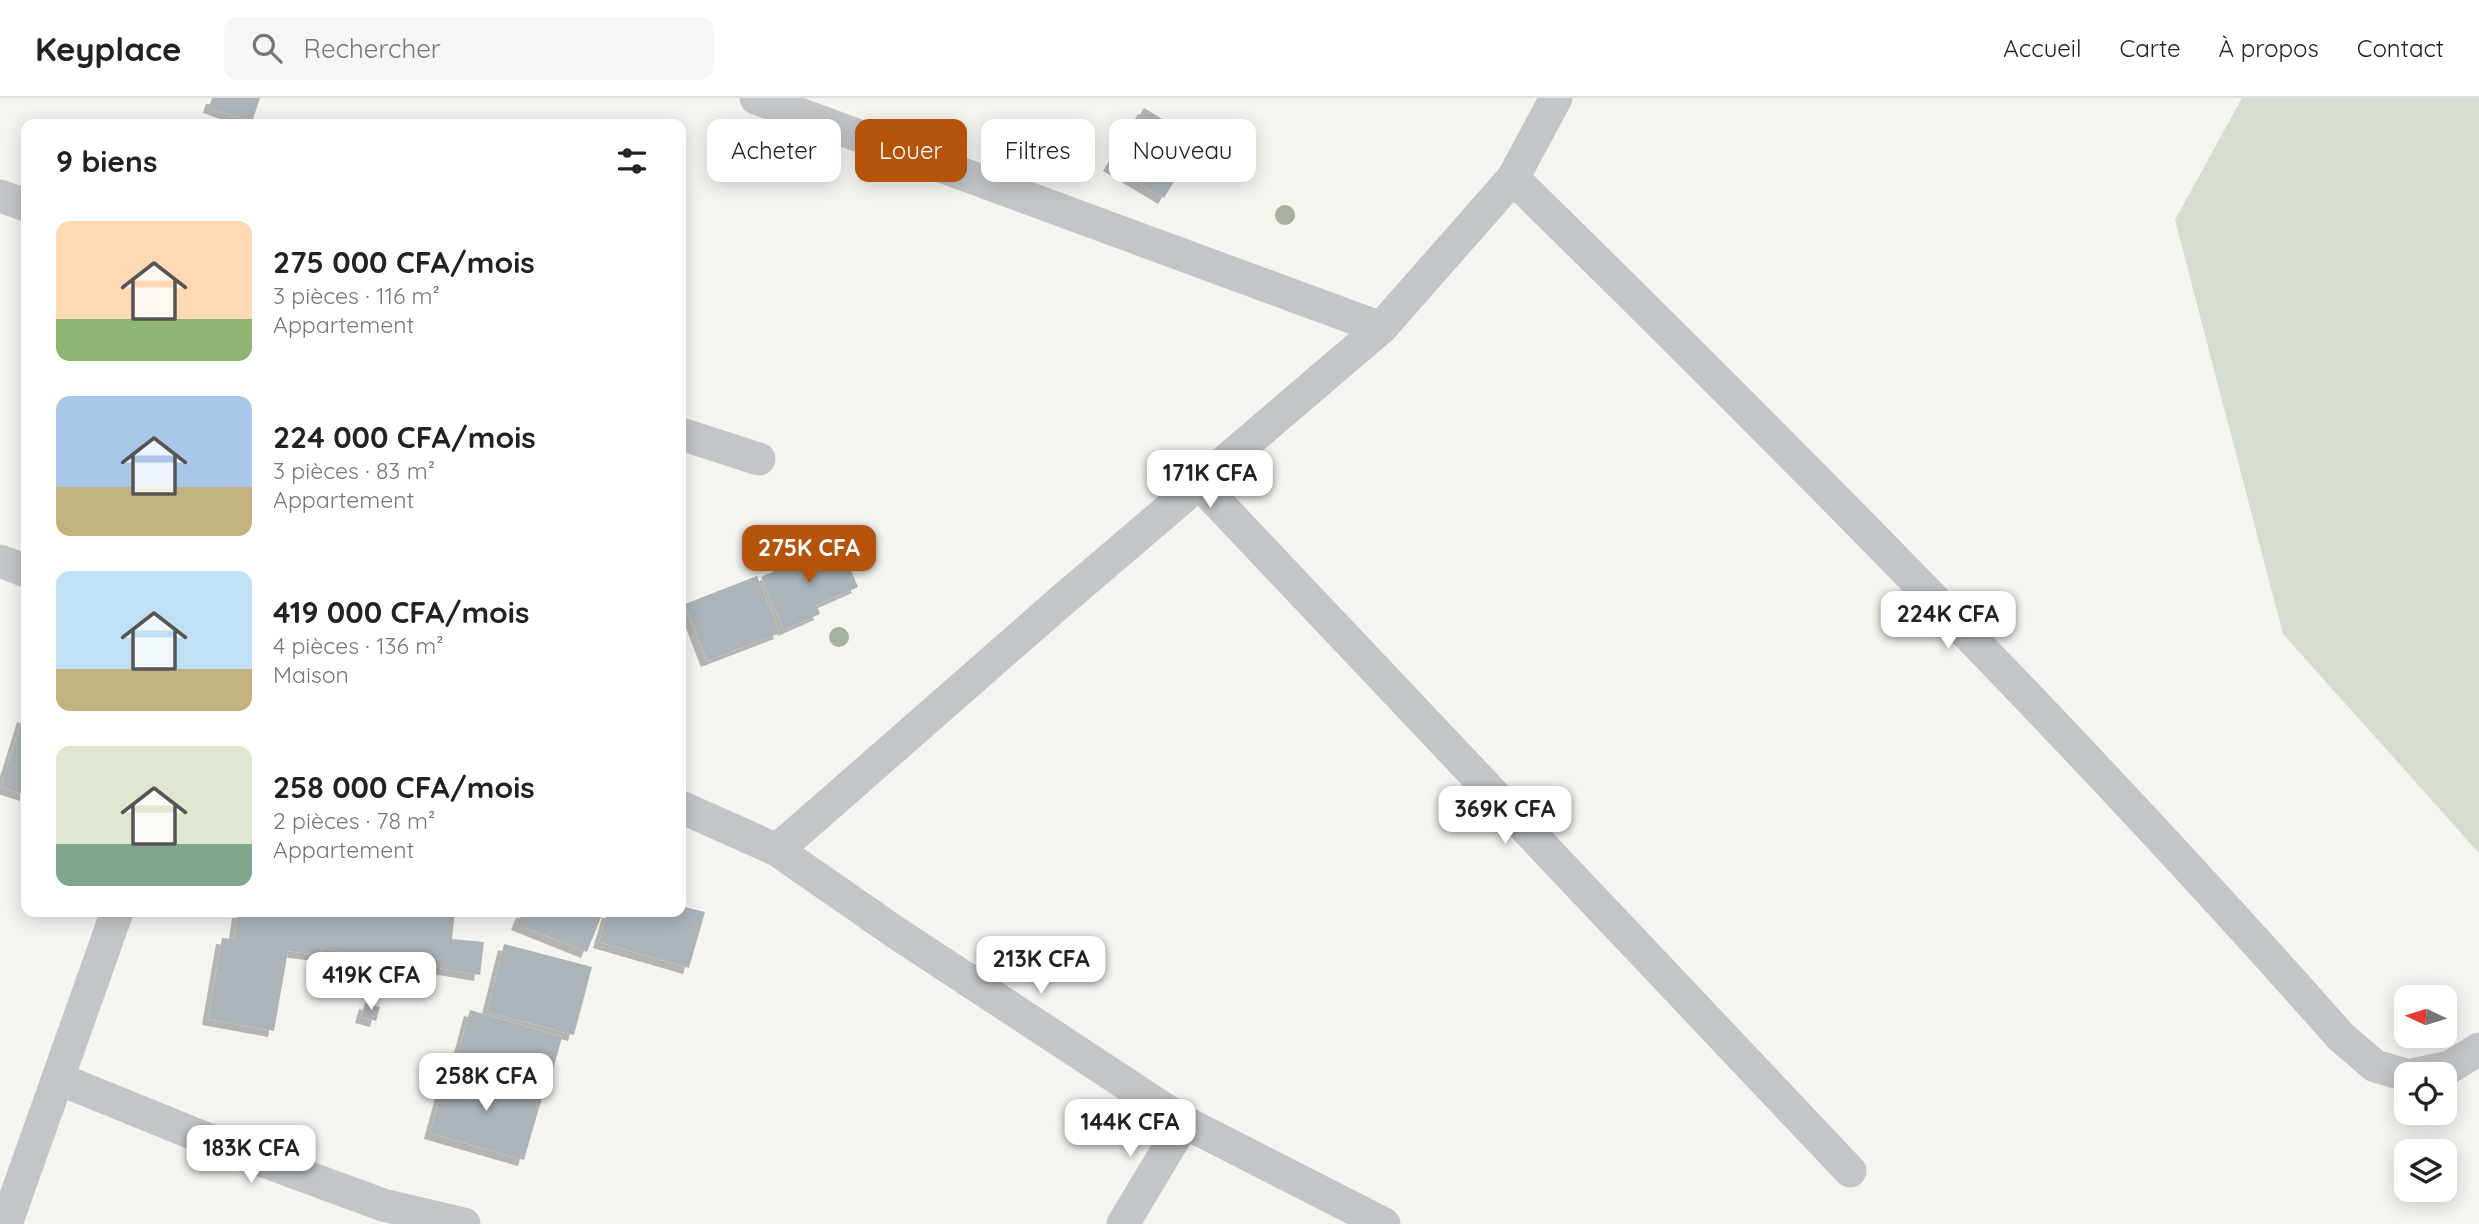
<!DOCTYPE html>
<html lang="fr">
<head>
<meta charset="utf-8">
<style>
	:root { --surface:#fff; --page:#f6f6f6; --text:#222; --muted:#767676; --line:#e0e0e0; --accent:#b45309 }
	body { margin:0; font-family:Quicksand,sans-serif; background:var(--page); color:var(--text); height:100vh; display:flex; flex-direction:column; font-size:26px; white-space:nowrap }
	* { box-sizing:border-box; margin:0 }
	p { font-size:23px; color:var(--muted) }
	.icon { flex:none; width:38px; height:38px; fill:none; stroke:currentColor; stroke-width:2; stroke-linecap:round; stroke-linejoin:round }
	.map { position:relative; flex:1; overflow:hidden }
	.drawer { position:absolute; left:21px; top:21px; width:665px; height:798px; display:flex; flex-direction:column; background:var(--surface); border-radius:14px; box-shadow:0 4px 18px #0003 }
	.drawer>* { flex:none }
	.hud { position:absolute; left:707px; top:21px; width:665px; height:63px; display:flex; gap:14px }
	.needle { width:46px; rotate:274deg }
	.controls { position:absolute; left:2394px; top:887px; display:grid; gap:14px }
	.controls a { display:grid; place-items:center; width:63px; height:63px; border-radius:14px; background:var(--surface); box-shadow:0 4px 18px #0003; font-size:35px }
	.price { position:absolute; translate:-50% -60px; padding:0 16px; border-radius:14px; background:#fff; color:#222; font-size:23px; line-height:46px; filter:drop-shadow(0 2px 4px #0008) }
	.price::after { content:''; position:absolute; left:50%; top:42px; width:21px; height:16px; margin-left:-10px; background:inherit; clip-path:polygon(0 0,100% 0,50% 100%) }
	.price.current { background:var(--accent); color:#fff }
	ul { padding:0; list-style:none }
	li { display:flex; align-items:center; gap:21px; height:175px; padding:0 35px }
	li span { display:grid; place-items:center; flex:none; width:196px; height:140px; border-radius:14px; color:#555 }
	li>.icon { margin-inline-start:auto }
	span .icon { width:84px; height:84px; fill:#fffc; stroke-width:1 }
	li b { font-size:30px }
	h2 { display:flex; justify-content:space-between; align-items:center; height:84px; padding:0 35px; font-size:30px }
	.pill { padding:0 24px; border-radius:14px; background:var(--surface); box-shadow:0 4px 18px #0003; font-size:24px; line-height:63px }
	.pill.current { background:var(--accent); color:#fff }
	header { display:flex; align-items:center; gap:42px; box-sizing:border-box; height:98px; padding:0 35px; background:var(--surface); border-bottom:2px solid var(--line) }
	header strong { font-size:33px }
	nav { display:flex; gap:38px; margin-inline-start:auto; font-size:24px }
	.search { width:490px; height:63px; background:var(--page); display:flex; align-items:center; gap:18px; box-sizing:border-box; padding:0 24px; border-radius:14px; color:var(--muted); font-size:26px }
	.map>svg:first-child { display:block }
</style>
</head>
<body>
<header>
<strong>Keyplace</strong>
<div class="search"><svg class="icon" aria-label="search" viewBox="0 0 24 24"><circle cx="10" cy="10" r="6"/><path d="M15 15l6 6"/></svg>Rechercher</div>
<nav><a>Accueil</a><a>Carte</a><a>À propos</a><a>Contact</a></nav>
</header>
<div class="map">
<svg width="2479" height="1126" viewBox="0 0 2479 1126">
	<defs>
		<filter id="shadow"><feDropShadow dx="-6" dy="6" stdDeviation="0" flood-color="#0004"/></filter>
	</defs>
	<rect width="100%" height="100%" fill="#f5f5f0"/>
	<!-- green -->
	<path fill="#d5dcd1" d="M 2242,0 L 2479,0 L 2479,755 L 2283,536 L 2175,122 Z"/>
	<!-- building -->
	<g fill="#acb4b9" filter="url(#shadow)">
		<path d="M 212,0 L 260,0 L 252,24 L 209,9 Z"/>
		<path d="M 1144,10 L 1199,43 L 1164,100 L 1109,67 Z"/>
		<path d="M 839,445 L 858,489 L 817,507 L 820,516 L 784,532 L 761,479 Z"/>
		<path d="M 757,478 L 780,535 L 707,563 L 685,506 Z"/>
		<path d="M 23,618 L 26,619 L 26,697 L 1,689 Z"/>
		<path d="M 681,808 L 705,814 L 689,870 L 599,844 L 608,814 L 681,814 Z"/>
		<path d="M 238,814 L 455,814 L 452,841 L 484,844 L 480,877 L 321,850 L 319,857 L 288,853 L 274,933 L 208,921 L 222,840 L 234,841 Z"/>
		<path d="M 522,814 L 603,814 L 587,854 L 517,826 Z"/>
		<path d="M 504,846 L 592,869 L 574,937 L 487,914 Z"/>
		<path d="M 365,905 L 380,909 L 376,923 L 361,919 Z"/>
		<path d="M 470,912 L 562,939 L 548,990 L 456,964 Z"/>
		<path d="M 448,968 L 543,996 L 524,1062 L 430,1035 Z"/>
	</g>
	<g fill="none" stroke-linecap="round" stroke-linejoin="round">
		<!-- street -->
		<g stroke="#c2c6c9" stroke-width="33">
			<path d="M 756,0 L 1381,230"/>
			<path d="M 1513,80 C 1797,359 2077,640 2341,939 L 2375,968 L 2406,977"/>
			<path d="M 0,98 L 26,107"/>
			<path d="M 681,336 L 759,361"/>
			<path d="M 1199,385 L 1850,1073"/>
			<path d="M 0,463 L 26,473"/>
			<path d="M 681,709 L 777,752 L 895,834 L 1184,1024 L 1384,1126"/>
			<path d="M 777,752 L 1059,505 L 1381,230 L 1513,80 L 1556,0"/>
			<path d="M 2417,976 L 2450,969 L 2479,951"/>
			<path d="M 59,981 L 239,1054 L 383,1107 L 464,1126"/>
			<path d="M 6,1126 L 117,814"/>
			<path d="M 1123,1126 L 1184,1024"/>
		</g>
	</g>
	<!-- trees -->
	<g fill="#a6b1a1">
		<circle cx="1285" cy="117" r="10"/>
		<circle cx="839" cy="539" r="10"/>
	</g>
</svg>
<div class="controls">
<a><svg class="needle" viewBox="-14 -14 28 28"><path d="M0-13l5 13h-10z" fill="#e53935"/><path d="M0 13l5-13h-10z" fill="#767676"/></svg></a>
<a><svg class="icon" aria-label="locate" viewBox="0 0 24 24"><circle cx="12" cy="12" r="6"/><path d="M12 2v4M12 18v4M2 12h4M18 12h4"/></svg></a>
<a><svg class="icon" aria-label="layers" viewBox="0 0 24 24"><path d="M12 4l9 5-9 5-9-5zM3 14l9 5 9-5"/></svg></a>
</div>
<b class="price" style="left:1210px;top:412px">171K CFA</b>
<b class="price current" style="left:809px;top:487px">275K CFA</b>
<b class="price" style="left:1948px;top:553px">224K CFA</b>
<b class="price" style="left:1505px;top:748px">369K CFA</b>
<b class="price" style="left:1041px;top:898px">213K CFA</b>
<b class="price" style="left:371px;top:914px">419K CFA</b>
<b class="price" style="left:486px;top:1015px">258K CFA</b>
<b class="price" style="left:1130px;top:1061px">144K CFA</b>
<b class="price" style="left:251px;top:1087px">183K CFA</b>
<div class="hud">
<a class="pill">Acheter</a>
<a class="pill current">Louer</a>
<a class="pill">Filtres</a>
<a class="pill">Nouveau</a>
</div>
<section class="drawer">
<h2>9 biens<svg class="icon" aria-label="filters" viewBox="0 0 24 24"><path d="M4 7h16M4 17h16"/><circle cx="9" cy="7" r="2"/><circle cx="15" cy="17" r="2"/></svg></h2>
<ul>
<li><span style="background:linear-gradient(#ffd9b3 70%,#8fb573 0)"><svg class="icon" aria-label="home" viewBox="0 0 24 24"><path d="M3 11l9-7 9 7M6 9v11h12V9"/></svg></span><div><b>275 000 CFA/mois</b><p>3 pièces · 116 m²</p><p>Appartement</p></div></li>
<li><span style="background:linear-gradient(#a9c7e8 65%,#c2b280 0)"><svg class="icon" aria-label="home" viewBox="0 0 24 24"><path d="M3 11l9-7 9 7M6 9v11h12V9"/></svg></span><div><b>224 000 CFA/mois</b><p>3 pièces · 83 m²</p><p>Appartement</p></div></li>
<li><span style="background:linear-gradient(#bfe0f5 70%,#c2b280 0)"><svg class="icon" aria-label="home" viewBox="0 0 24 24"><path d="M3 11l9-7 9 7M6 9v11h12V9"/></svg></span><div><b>419 000 CFA/mois</b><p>4 pièces · 136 m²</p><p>Maison</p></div></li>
<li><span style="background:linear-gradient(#dfe7d0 70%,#7fa58c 0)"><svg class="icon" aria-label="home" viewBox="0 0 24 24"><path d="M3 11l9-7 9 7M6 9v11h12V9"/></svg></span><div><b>258 000 CFA/mois</b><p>2 pièces · 78 m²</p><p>Appartement</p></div></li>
</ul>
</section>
</div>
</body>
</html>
